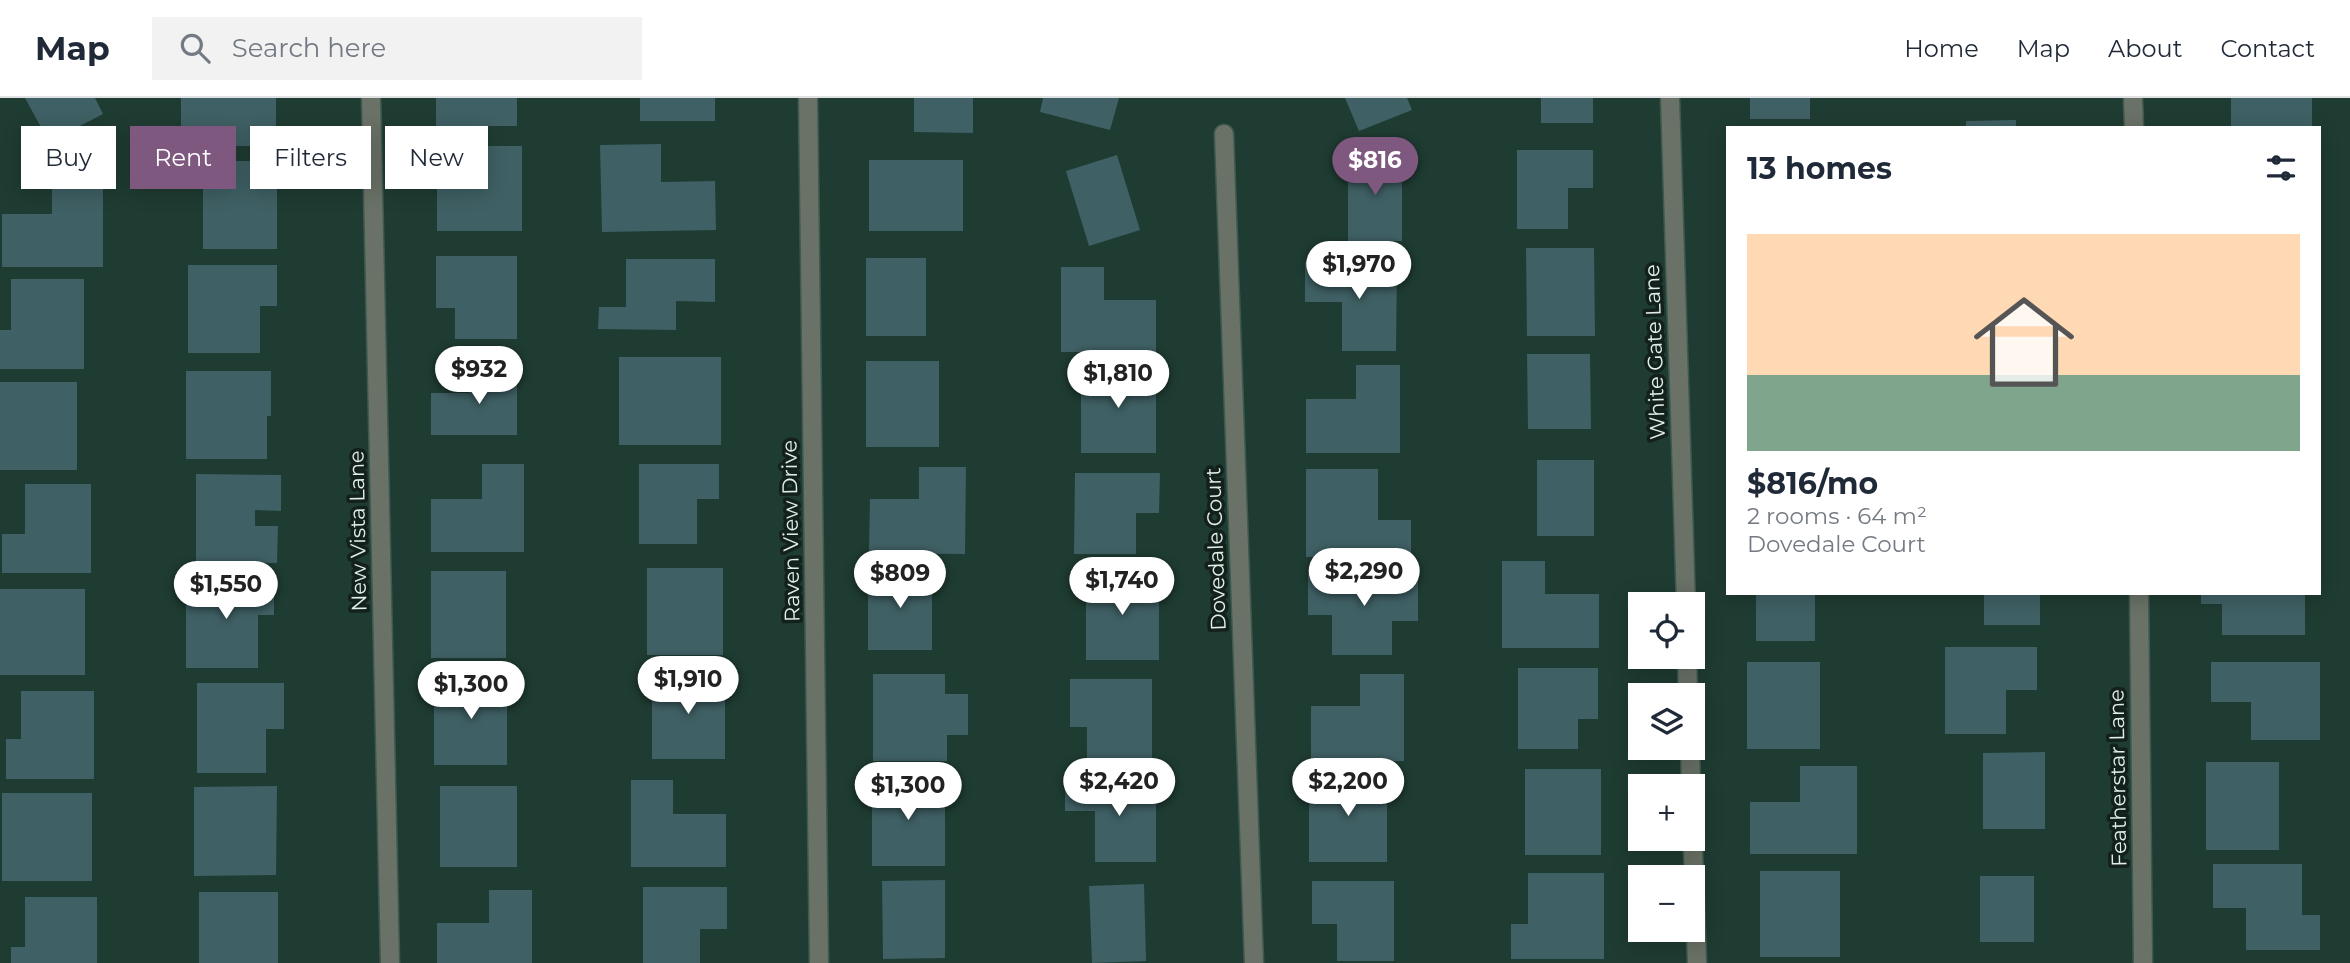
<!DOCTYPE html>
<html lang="en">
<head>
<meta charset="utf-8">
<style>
	:root { --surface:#fff; --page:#f2f2f3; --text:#1f2937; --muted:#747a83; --line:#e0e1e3; --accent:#7e587f }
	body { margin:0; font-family:Montserrat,sans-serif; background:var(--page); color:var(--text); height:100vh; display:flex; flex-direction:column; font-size:26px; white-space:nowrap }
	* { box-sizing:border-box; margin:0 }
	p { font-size:23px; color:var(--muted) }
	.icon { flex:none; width:38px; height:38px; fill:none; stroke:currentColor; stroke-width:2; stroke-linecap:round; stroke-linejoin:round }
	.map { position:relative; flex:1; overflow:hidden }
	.side { position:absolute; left:1726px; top:28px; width:595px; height:469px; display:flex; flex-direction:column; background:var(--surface); border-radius:0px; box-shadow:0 4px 18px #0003 }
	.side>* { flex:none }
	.guide { position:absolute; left:21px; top:28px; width:665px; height:63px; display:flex; gap:14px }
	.fabs { position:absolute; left:1628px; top:494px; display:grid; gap:14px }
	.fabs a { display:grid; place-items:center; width:77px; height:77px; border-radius:0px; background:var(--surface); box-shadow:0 4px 18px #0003; font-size:35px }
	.price { position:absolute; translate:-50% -60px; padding:0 16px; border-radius:24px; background:#fff; color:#222; font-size:23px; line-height:46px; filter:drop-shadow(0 2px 4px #0008) }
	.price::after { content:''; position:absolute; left:50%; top:42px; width:21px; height:16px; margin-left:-10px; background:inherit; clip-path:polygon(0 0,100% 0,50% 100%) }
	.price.selected { background:var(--accent); color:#fff }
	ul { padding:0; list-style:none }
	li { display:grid; align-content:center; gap:14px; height:371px; padding:0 21px }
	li+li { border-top:2px solid var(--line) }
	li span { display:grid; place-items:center; height:217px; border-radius:0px; color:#555 }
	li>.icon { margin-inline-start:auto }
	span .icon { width:126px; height:126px; fill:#fffc; stroke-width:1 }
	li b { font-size:30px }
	h2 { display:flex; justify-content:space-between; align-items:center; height:84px; padding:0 21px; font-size:30px }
	.chip { padding:0 24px; border-radius:0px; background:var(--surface); box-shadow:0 4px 18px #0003; font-size:24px; line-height:63px }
	.chip.selected { background:var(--accent); color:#fff }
	header { display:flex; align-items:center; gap:42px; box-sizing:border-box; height:98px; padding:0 35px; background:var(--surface); border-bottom:2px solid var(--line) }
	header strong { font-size:33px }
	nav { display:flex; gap:38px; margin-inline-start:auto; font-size:24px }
	.search { width:490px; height:63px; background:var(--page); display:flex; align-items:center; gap:18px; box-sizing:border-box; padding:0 24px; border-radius:0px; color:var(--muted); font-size:26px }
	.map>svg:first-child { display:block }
</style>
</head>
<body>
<header>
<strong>Map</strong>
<div class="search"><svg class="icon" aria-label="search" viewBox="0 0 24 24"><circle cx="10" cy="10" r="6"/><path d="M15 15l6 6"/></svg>Search here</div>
<nav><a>Home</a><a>Map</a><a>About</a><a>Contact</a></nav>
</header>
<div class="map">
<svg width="2350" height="865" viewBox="0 0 2350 865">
	<rect width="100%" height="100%" fill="#1f3c32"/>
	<!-- building -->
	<g fill="#3f6064">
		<path d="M 25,0 L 95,0 L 103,16 L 49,44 Z"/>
		<rect x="181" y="0" width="95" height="48"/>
		<rect x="436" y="0" width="81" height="28"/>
		<rect x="640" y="0" width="75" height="23"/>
		<path d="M 914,0 L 973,0 L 973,35 L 914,34 Z"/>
		<path d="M 1043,0 L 1119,0 L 1110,32 L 1040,14 Z"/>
		<path d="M 1345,0 L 1407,0 L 1412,12 L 1359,33 Z"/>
		<rect x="1541" y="0" width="52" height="25"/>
		<rect x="1750" y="0" width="60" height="21"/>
		<rect x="2231" y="0" width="81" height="30"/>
		<path d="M 2016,22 L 2016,30 L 1966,30 L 1966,23 Z"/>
		<path d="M 661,46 L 661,84 L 715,83 L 716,132 L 602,134 L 600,47 Z"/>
		<rect x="437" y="48" width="85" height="85"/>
		<path d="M 1517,52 L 1593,52 L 1593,90 L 1568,90 L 1568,131 L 1517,131 Z"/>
		<rect x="1348" y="55" width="54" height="88"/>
		<path d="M 1117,57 L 1140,132 L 1089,148 L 1066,73 Z"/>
		<rect x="869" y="62" width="94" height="71"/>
		<rect x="203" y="63" width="74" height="88"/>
		<path d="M 52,79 L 103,79 L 103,169 L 2,169 L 2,116 L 52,116 Z"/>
		<path d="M 1526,150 L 1594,150 L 1595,238 L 1527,238 Z"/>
		<path d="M 436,158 L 517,158 L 517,241 L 455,241 L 455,210 L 436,210 Z"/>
		<rect x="866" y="160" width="60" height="78"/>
		<path d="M 626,161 L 715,161 L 715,204 L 676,203 L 676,232 L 598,231 L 599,209 L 626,209 Z"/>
		<path d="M 1305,164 L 1397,165 L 1396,253 L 1342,253 L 1342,204 L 1305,204 Z"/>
		<path d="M 188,167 L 277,167 L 277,208 L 260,208 L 260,255 L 188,255 Z"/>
		<path d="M 1061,169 L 1104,169 L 1104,202 L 1156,202 L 1156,254 L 1061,254 Z"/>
		<path d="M 11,181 L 84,181 L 84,271 L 0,271 L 0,232 L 11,232 Z"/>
		<path d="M 1527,256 L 1590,256 L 1591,331 L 1528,331 Z"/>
		<rect x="619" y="259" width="102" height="88"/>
		<rect x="866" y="263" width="73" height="86"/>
		<path d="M 1356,267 L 1400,267 L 1400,355 L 1306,355 L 1306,301 L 1356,301 Z"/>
		<path d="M 469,270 L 517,270 L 517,337 L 431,337 L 431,295 L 469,295 Z"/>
		<rect x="1081" y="270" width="75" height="85"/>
		<path d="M 186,273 L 271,273 L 271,318 L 267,318 L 267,361 L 186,361 Z"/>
		<rect x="0" y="284" width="77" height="88"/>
		<rect x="1537" y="362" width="57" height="76"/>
		<path d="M 482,366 L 524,366 L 524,454 L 431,454 L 431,401 L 482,401 Z"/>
		<path d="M 639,366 L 719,366 L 719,401 L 697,401 L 697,446 L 639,446 Z"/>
		<path d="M 919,369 L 966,369 L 965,456 L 869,455 L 870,401 L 919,401 Z"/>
		<path d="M 1306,371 L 1378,371 L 1378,422 L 1411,422 L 1411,459 L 1306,459 Z"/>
		<path d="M 1075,375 L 1160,375 L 1159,415 L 1136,415 L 1136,456 L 1074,456 Z"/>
		<path d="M 196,376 L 281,377 L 281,413 L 255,412 L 255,428 L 278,428 L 277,465 L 196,464 Z"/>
		<path d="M 25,386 L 91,386 L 91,475 L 2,475 L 2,436 L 25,436 Z"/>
		<path d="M 1502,463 L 1545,463 L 1545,496 L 1599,496 L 1599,550 L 1502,550 Z"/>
		<rect x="647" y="470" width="76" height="87"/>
		<rect x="431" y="473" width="75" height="87"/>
		<rect x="868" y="473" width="64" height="79"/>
		<rect x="1086" y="475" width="73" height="87"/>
		<path d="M 1308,475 L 1418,475 L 1418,523 L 1392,523 L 1392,557 L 1332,557 L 1332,517 L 1308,517 Z"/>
		<path d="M 186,480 L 274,480 L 274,517 L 258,517 L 258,570 L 186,570 Z"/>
		<rect x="0" y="491" width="85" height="86"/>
		<rect x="1756" y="495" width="59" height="48"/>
		<rect x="1984" y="495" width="56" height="32"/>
		<path d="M 2201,495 L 2305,495 L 2305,537 L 2222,537 L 2222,506 L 2201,506 Z"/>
		<path d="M 1945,549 L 2037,549 L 2037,592 L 2006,592 L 2006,636 L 1945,636 Z"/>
		<rect x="1747" y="564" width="73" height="87"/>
		<path d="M 2211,564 L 2320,564 L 2320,642 L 2251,642 L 2251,604 L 2211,604 Z"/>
		<path d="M 1518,570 L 1598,570 L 1598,621 L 1578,621 L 1578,651 L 1518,651 Z"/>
		<rect x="652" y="574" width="73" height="87"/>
		<path d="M 873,576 L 945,576 L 945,596 L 968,596 L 968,637 L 947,637 L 947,663 L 873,663 Z"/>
		<path d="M 1360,576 L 1404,576 L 1404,663 L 1311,663 L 1311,608 L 1360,608 Z"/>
		<rect x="434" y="579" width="73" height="88"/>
		<path d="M 1070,581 L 1152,581 L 1152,663 L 1087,663 L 1087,629 L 1070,629 Z"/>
		<path d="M 197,585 L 284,585 L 284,631 L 266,631 L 266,675 L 197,675 Z"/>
		<path d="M 21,593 L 94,593 L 94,681 L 6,681 L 6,641 L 21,641 Z"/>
		<path d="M 2045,654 L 2045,731 L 1983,731 L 1983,655 Z"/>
		<rect x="2206" y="664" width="73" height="88"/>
		<path d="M 1800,668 L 1857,668 L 1857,756 L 1750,756 L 1750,704 L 1800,704 Z"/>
		<rect x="1525" y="671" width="76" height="86"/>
		<rect x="1309" y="677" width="78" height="87"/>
		<rect x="872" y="680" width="73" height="88"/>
		<path d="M 631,682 L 673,682 L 673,716 L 726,716 L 726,769 L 631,769 Z"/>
		<path d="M 1065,684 L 1156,684 L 1156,764 L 1095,764 L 1095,713 L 1065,713 Z"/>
		<path d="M 277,688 L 276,777 L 194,778 L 194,689 Z"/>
		<rect x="440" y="688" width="77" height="81"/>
		<rect x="2" y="695" width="90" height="88"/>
		<path d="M 2213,766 L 2302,766 L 2302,817 L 2320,817 L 2320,852 L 2246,852 L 2246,810 L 2213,810 Z"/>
		<rect x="1760" y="773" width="80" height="86"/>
		<path d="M 1528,775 L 1604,775 L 1604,861 L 1511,861 L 1511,826 L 1528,826 Z"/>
		<rect x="1980" y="778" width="54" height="66"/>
		<path d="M 945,782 L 945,860 L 883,861 L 882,783 Z"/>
		<path d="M 1312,783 L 1394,783 L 1394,863 L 1337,863 L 1337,826 L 1312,826 Z"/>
		<path d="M 1144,786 L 1146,863 L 1092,865 L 1089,788 Z"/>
		<path d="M 643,789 L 727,789 L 727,831 L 700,831 L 700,865 L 643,865 Z"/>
		<path d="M 489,792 L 532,792 L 532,865 L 437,865 L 437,825 L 489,825 Z"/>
		<rect x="199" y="794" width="79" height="71"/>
		<path d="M 25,799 L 97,799 L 97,865 L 11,865 L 11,849 L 25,849 Z"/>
	</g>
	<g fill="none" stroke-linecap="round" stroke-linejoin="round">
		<defs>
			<g id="minor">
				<path d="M 371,0 L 390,865"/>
				<path d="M 808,0 L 819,865"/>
				<path d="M 1670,0 L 1686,506"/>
				<path d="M 2133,0 L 2134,30"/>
				<path d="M 1224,36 L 1254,865"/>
				<path d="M 2139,495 L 2143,865"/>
				<path d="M 1687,558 L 1688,597"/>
				<path d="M 1690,649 L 1691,688"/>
				<path d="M 1692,723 L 1697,865"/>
			</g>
		</defs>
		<!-- minor casing -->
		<use href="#minor" stroke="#3e594f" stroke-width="21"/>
		<!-- minor -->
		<use href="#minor" stroke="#6a7267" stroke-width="18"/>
	</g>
	<g text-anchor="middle" stroke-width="7" stroke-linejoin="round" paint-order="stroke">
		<!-- street labels -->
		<g font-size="21" fill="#dff0e9" stroke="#13201b">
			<text transform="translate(1655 254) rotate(-92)" y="7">White Gate Lane</text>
			<text transform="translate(358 433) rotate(-91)" y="7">New Vista Lane</text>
			<text transform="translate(791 433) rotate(-91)" y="7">Raven View Drive</text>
			<text transform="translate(1216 451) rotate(-92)" y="7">Dovedale Court</text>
			<text transform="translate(2118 680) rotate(-91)" y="7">Featherstar Lane</text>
		</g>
	</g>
</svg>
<div class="fabs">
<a><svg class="icon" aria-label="locate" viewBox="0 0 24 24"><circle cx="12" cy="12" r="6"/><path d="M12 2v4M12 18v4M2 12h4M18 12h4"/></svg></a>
<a><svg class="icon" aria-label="layers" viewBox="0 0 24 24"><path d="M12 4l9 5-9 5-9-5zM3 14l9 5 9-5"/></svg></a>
<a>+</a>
<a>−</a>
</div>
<b class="price selected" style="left:1375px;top:99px">$816</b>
<b class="price" style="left:1359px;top:203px">$1,970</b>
<b class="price" style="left:479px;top:308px">$932</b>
<b class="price" style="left:1118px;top:312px">$1,810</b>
<b class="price" style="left:1364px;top:510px">$2,290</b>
<b class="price" style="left:900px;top:512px">$809</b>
<b class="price" style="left:1122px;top:519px">$1,740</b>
<b class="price" style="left:226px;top:523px">$1,550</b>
<b class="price" style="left:688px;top:618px">$1,910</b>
<b class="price" style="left:471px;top:623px">$1,300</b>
<b class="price" style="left:1119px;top:720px">$2,420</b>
<b class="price" style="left:1348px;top:720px">$2,200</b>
<b class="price" style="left:908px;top:724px">$1,300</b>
<div class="guide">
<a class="chip">Buy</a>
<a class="chip selected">Rent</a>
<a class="chip">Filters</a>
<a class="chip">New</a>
</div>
<section class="side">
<h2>13 homes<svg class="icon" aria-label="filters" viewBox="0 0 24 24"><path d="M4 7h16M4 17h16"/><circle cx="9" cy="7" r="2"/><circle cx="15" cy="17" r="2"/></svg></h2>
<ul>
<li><span style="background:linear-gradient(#ffd9b3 65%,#7fa58c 0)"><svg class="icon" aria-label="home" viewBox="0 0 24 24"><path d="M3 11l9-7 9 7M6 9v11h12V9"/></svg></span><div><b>$816/mo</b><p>2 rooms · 64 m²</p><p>Dovedale Court</p></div></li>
</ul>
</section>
</div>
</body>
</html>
